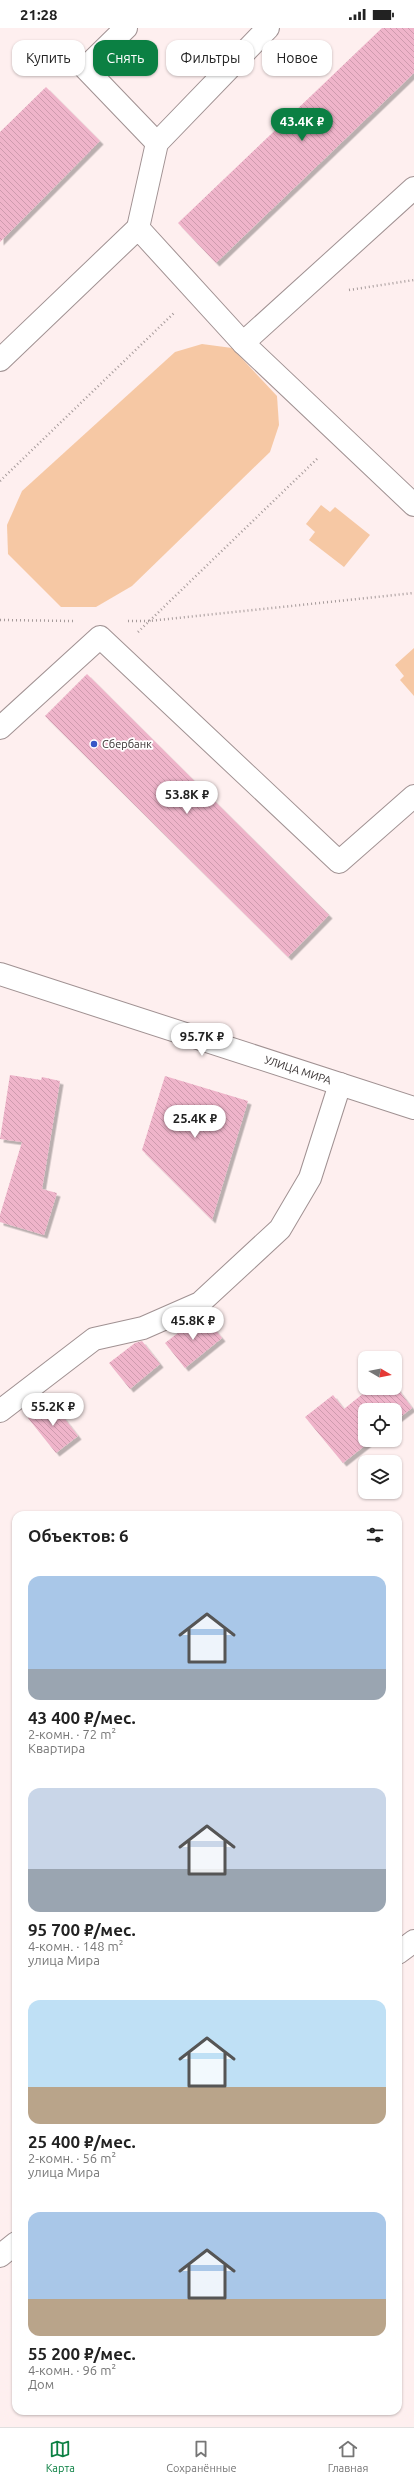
<!DOCTYPE html>
<html lang="ru">
<head>
<meta charset="utf-8">
<style>
	:root { --surface:#fff; --page:#f2f2f2; --text:#222; --muted:#767676; --line:#e0e0e0; --accent:#0b8043 }
	body { margin:0; font-family:Ubuntu,sans-serif; background:var(--page); color:var(--text); height:100vh; display:flex; flex-direction:column; font-size:15px; white-space:nowrap }
	* { box-sizing:border-box; margin:0 }
	p { font-size:13px; color:var(--muted) }
	.icon { flex:none; width:22px; height:22px; fill:none; stroke:currentColor; stroke-width:2; stroke-linecap:round; stroke-linejoin:round }
	.map { position:relative; flex:1; overflow:hidden }
	.panel { position:absolute; left:12px; top:1483px; width:390px; height:904px; display:flex; flex-direction:column; background:var(--surface); border-radius:12px; box-shadow:0 1px 3px #0004 }
	.panel>* { flex:none }
	.guide { position:absolute; left:12px; top:12px; width:390px; height:36px; display:flex; gap:8px }
	.needle { width:26px; rotate:100deg }
	.tools { position:absolute; left:358px; top:1323px; display:grid; gap:8px }
	.tools a { display:grid; place-items:center; width:44px; height:44px; border-radius:8px; background:var(--surface); box-shadow:0 1px 3px #0004; font-size:20px }
	.price { position:absolute; translate:-50% -34px; padding:0 9px; border-radius:14px; background:#fff; color:#222; font-size:13px; line-height:26px; filter:drop-shadow(0 1px 2px #0008) }
	.price::after { content:''; position:absolute; left:50%; top:24px; width:12px; height:9px; margin-left:-6px; background:inherit; clip-path:polygon(0 0,100% 0,50% 100%) }
	.price.active { background:var(--accent); color:#fff }
	ul { padding:0; list-style:none }
	li { display:grid; align-content:center; gap:8px; height:212px; padding:0 16px }
	li span { display:grid; place-items:center; height:124px; border-radius:12px; color:#555 }
	li>.icon { margin-inline-start:auto }
	span .icon { width:72px; height:72px; fill:#fffc; stroke-width:1 }
	li b { font-size:17px }
	h2 { display:flex; justify-content:space-between; align-items:center; height:48px; padding:0 16px; font-size:17px }
	.pill { padding:0 14px; border-radius:12px; background:var(--surface); box-shadow:0 1px 3px #0004; font-size:14px; line-height:36px }
	.pill.active { background:var(--accent); color:#fff }
	.status { display:flex; justify-content:space-between; align-items:center; height:28px; padding:0 20px; background:var(--surface); direction:ltr }
	.status svg { height:11px; fill:currentColor }
	.menu { display:flex; justify-content:space-around; align-items:center; height:56px; border-top:1px solid var(--line); background:var(--surface); font-size:11px; color:var(--muted) }
	.menu a { display:grid; justify-items:center; gap:2px }
	.menu .active { color:var(--accent) }
	.map>svg:first-child { display:block }
</style>
</head>
<body>
<div class="status"><b>21:28</b><svg viewBox="0 0 49 12"><path d="M0 12V9h3v3zM5 12V6h3v6zM10 12V3h3v9zM15 12V0h3v12zM26 1h20v11H26zM47 4h2v5h-2z"/></svg></div>
<div class="map">
<svg width="414" height="2399" viewBox="0 0 414 2399">
	<defs>
		<pattern id="building-back-hatch" width="6" height="6" patternUnits="userSpaceOnUse"><rect width="6" height="6" fill="#efb4ca"/><path d="M-1 5l2 2M0 0l6 6M5-1l2 2" fill="none" stroke="#ce9bae"/></pattern>
		<filter id="shadow"><feDropShadow dx="3.5" dy="3.5" stdDeviation="0" flood-color="#0004"/></filter>
	</defs>
	<rect width="100%" height="100%" fill="#feefef"/>
	<!-- green -->
	<g fill="#f6c8a4">
		<path d="M 202,316 L 232,320 L 277,368 L 279,397 L 270,424 L 132,558 L 96,579 L 61,579 L 8,526 L 7,497 L 22,463 L 175,324 Z"/>
		<path d="M 321,477 L 330,484 L 335,479 L 370,507 L 344,539 L 309,512 L 315,504 L 306,496 Z"/>
		<path d="M 414,620 L 414,668 L 400,652 L 404,648 L 395,637 Z"/>
	</g>
	<!-- building -->
	<g fill="url(#building-back-hatch)" filter="url(#shadow)">
		<path d="M 382,0 L 414,0 L 414,45 L 216,235 L 178,195 Z"/>
		<path d="M 46,59 L 100,113 L 0,214 L 0,104 Z"/>
		<path d="M 87,646 L 329,887 L 288,929 L 45,688 Z"/>
		<path d="M 10,1047 L 41,1052 L 42,1049 L 60,1053 L 42,1161 L 57,1165 L 44,1207 L 0,1194 L 0,1187 L 22,1114 L 0,1111 Z"/>
		<path d="M 165,1048 L 248,1073 L 212,1192 L 142,1122 Z"/>
		<path d="M 203,1287 L 222,1310 L 185,1340 L 165,1315 L 196,1291 Z"/>
		<path d="M 142,1313 L 160,1336 L 130,1361 L 109,1335 L 135,1315 Z"/>
		<path d="M 370,1360 L 397,1360 L 412,1380 L 395,1393 L 395,1382 L 365,1382 L 365,1412 L 372,1412 L 343,1435 L 305,1389 L 333,1367 L 344,1381 Z"/>
		<path d="M 50,1372 L 78,1408 L 56,1425 L 28,1390 Z"/>
	</g>
	<g fill="none" stroke-linecap="round" stroke-linejoin="round">
		<defs>
			<g id="minor">
				<path d="M 126,0 L 85,40 L 157,115"/>
				<path d="M 138,200 L 157,115 L 268,0"/>
				<path d="M 243,315 L 414,160"/>
				<path d="M 0,332 L 138,200 L 243,315 L 414,477"/>
				<path d="M 0,700 L 100,609 L 339,834 L 414,768"/>
				<path d="M 0,946 L 414,1080"/>
				<path d="M 0,1383 L 94,1311 L 143,1300 L 200,1275 L 280,1201 L 310,1150 L 340,1056"/>
				<path d="M 398,1925 L 414,1913"/>
				<path d="M 0,2228 L 16,2215"/>
			</g>
		</defs>
		<!-- minor casing -->
		<use href="#minor" stroke="#a09192" stroke-width="24"/>
		<!-- path -->
		<g stroke="#a59a9a" stroke-width="2.5" stroke-dasharray="1 3" stroke-linecap="butt">
			<path d="M 349,262 L 414,252"/>
			<path d="M 0,453 L 175,284"/>
			<path d="M 0,592 L 73,593"/>
			<path d="M 128,593 L 149,593 L 414,565"/>
			<path d="M 138,604 L 319,429"/>
		</g>
		<!-- minor -->
		<use href="#minor" stroke="#fff" stroke-width="22"/>
	</g>
	<!-- markers -->
	<circle fill="#3655c6" stroke="#fff" stroke-width="1.5" cx="94" cy="716" r="4"/>
	<g text-anchor="middle" stroke-width="3.5" stroke-linejoin="round" paint-order="stroke">
		<!-- poi labels -->
		<g font-size="11" fill="#373131" stroke="#fff" text-anchor="start">
			<text x="102" y="720">Сбербанк</text>
		</g>
		<!-- street labels -->
		<g font-size="11" fill="#373131" stroke="#fff">
			<text transform="translate(298 1042) rotate(18)" y="4">УЛИЦА МИРА</text>
		</g>
	</g>
</svg>
<div class="tools">
<a><svg class="needle" viewBox="-14 -14 28 28"><path d="M0-13l5 13h-10z" fill="#e53935"/><path d="M0 13l5-13h-10z" fill="#767676"/></svg></a>
<a><svg class="icon" aria-label="locate" viewBox="0 0 24 24"><circle cx="12" cy="12" r="6"/><path d="M12 2v4M12 18v4M2 12h4M18 12h4"/></svg></a>
<a><svg class="icon" aria-label="layers" viewBox="0 0 24 24"><path d="M12 4l9 5-9 5-9-5zM3 14l9 5 9-5"/></svg></a>
</div>
<b class="price active" style="left:302px;top:114px">43.4K ₽</b>
<b class="price" style="left:187px;top:787px">53.8K ₽</b>
<b class="price" style="left:202px;top:1029px">95.7K ₽</b>
<b class="price" style="left:195px;top:1111px">25.4K ₽</b>
<b class="price" style="left:193px;top:1313px">45.8K ₽</b>
<b class="price" style="left:53px;top:1399px">55.2K ₽</b>
<div class="guide">
<a class="pill">Купить</a>
<a class="pill active">Снять</a>
<a class="pill">Фильтры</a>
<a class="pill">Новое</a>
</div>
<section class="panel">
<h2>Объектов: 6<svg class="icon" aria-label="filters" viewBox="0 0 24 24"><path d="M4 7h16M4 17h16"/><circle cx="9" cy="7" r="2"/><circle cx="15" cy="17" r="2"/></svg></h2>
<ul>
<li><span style="background:linear-gradient(#a9c7e8 75%,#9aa5b1 0)"><svg class="icon" aria-label="home" viewBox="0 0 24 24"><path d="M3 11l9-7 9 7M6 9v11h12V9"/></svg></span><div><b>43 400 ₽/мес.</b><p>2-комн. · 72 m²</p><p>Квартира</p></div></li>
<li><span style="background:linear-gradient(#c9d6e8 65%,#9aa5b1 0)"><svg class="icon" aria-label="home" viewBox="0 0 24 24"><path d="M3 11l9-7 9 7M6 9v11h12V9"/></svg></span><div><b>95 700 ₽/мес.</b><p>4-комн. · 148 m²</p><p>улица Мира</p></div></li>
<li><span style="background:linear-gradient(#bfe0f5 70%,#b9a48a 0)"><svg class="icon" aria-label="home" viewBox="0 0 24 24"><path d="M3 11l9-7 9 7M6 9v11h12V9"/></svg></span><div><b>25 400 ₽/мес.</b><p>2-комн. · 56 m²</p><p>улица Мира</p></div></li>
<li><span style="background:linear-gradient(#a9c7e8 70%,#b9a48a 0)"><svg class="icon" aria-label="home" viewBox="0 0 24 24"><path d="M3 11l9-7 9 7M6 9v11h12V9"/></svg></span><div><b>55 200 ₽/мес.</b><p>4-комн. · 96 m²</p><p>Дом</p></div></li>
</ul>
</section>
</div>
<nav class="menu">
<a class="active"><svg class="icon" aria-label="map" viewBox="0 0 24 24"><path d="M3 6l6-2 6 2 6-2v14l-6 2-6-2-6 2zM9 4v14M15 6v14"/></svg>Карта</a>
<a><svg class="icon" aria-label="saved" viewBox="0 0 24 24"><path d="M7 4h10v16l-5-4-5 4z"/></svg>Сохранённые</a>
<a><svg class="icon" aria-label="home" viewBox="0 0 24 24"><path d="M3 11l9-7 9 7M6 9v11h12V9"/></svg>Главная</a>
</nav>
</body>
</html>
